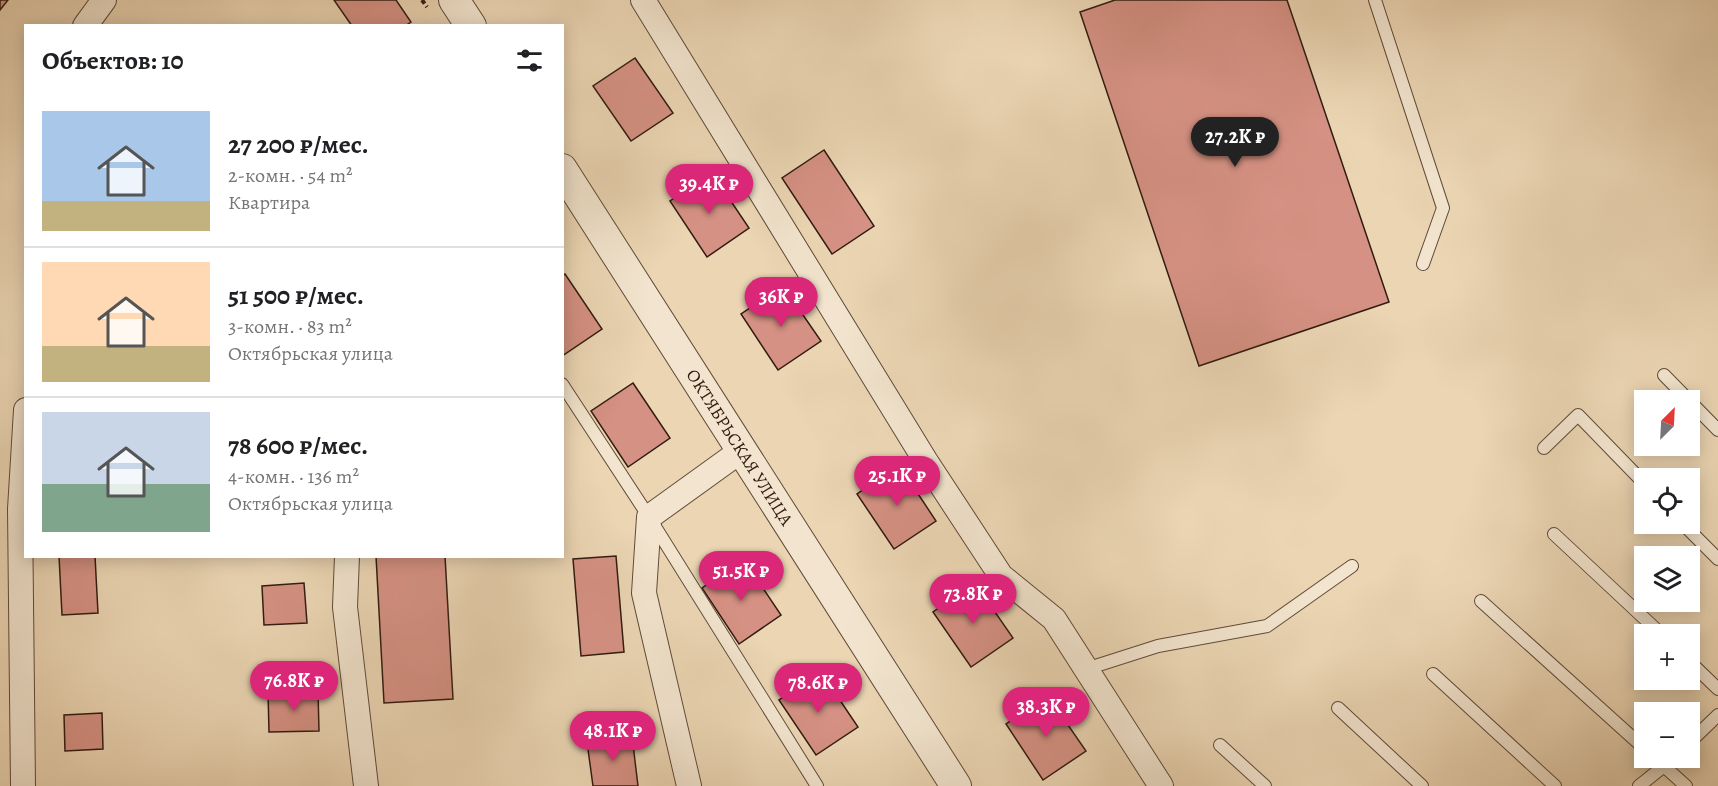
<!DOCTYPE html>
<html lang="ru">
<head>
<meta charset="utf-8">
<style>
	:root { --surface:#fff; --page:#f6f6f6; --text:#202124; --muted:#757577; --line:#e0e0e0; --accent:#db2777 }
	body { margin:0; font-family:Alegreya,serif; background:var(--page); color:var(--text); height:100vh; display:flex; flex-direction:column; font-size:22px; white-space:nowrap }
	* { box-sizing:border-box; margin:0 }
	p { font-size:20px; color:var(--muted) }
	.icon { flex:none; width:33px; height:33px; fill:none; stroke:currentColor; stroke-width:2; stroke-linecap:round; stroke-linejoin:round }
	.map { position:relative; flex:1; overflow:hidden }
	.details { position:absolute; left:24px; top:24px; width:540px; height:534px; display:flex; flex-direction:column; background:var(--surface); border-radius:0px; box-shadow:0 3px 15px #0003 }
	.details>* { flex:none }
	.needle { width:39px; rotate:24deg }
	.tools { position:absolute; left:1634px; top:390px; display:grid; gap:12px }
	.tools a { display:grid; place-items:center; width:66px; height:66px; border-radius:0px; background:var(--surface); box-shadow:0 3px 15px #0003; font-size:30px }
	.price { position:absolute; translate:-50% -51px; padding:0 14px; border-radius:21px; background:var(--accent); color:#fff; font-size:20px; line-height:39px; filter:drop-shadow(0 2px 3px #0008) }
	.price::after { content:''; position:absolute; left:50%; top:36px; width:18px; height:14px; margin-left:-9px; background:inherit; clip-path:polygon(0 0,100% 0,50% 100%) }
	.price.selected { background:#222; color:#fff }
	ul { padding:0; list-style:none }
	li { display:flex; align-items:center; gap:18px; height:150px; padding:0 18px }
	li+li { border-top:2px solid var(--line) }
	li span { display:grid; place-items:center; flex:none; width:168px; height:120px; border-radius:0px; color:#555 }
	li>.icon { margin-inline-start:auto }
	span .icon { width:72px; height:72px; fill:#fffc; stroke-width:1 }
	li b { font-size:26px }
	h2 { display:flex; justify-content:space-between; align-items:center; height:72px; padding:0 18px; font-size:26px }
	.map>svg:first-child { display:block }
</style>
</head>
<body>
<div class="map">
<svg width="1718" height="786" viewBox="0 0 1718 786">
	<rect width="100%" height="100%" fill="#ebd5b3"/>
	<filter id="stains"><feTurbulence type="fractalNoise" baseFrequency=".00333" numOctaves="4"/><feColorMatrix values="0 0 0 0 .2 0 0 0 0 .09 0 0 0 0 .02 0 0 0 .5 -.17"/></filter>
	<radialGradient id="worn" r=".72"><stop offset=".6" stop-color="#630" stop-opacity="0"/><stop offset="1" stop-color="#630" stop-opacity=".3"/></radialGradient>
	<!-- building -->
	<g fill="#d59183" stroke="#311c10" stroke-width="1.5">
		<path d="M 0,0 L 8,0 L 0,10 Z"/>
		<path d="M 334,0 L 396,0 L 411,22 L 405,26 L 352,26 Z"/>
		<path d="M 1115,0 L 1287,0 L 1389,302 L 1199,366 L 1080,12 Z"/>
		<path d="M 635,58 L 673,113 L 631,141 L 593,86 Z"/>
		<path d="M 824,150 L 874,226 L 832,254 L 782,178 Z"/>
		<path d="M 712,173 L 749,228 L 707,257 L 670,201 Z"/>
		<path d="M 565,274 L 602,329 L 562,356 L 562,276 Z"/>
		<path d="M 783,286 L 821,341 L 778,370 L 741,314 Z"/>
		<path d="M 633,383 L 670,438 L 628,467 L 591,411 Z"/>
		<path d="M 899,465 L 936,521 L 894,549 L 857,494 Z"/>
		<path d="M 59,556 L 95,556 L 98,613 L 62,615 Z"/>
		<path d="M 376,556 L 445,556 L 453,699 L 384,703 Z"/>
		<path d="M 616,556 L 624,652 L 581,656 L 573,559 Z"/>
		<path d="M 744,560 L 781,615 L 739,644 L 702,588 Z"/>
		<path d="M 304,583 L 307,623 L 264,625 L 262,586 Z"/>
		<path d="M 975,583 L 1013,638 L 971,667 L 933,612 Z"/>
		<path d="M 821,672 L 858,727 L 816,755 L 779,700 Z"/>
		<path d="M 318,691 L 319,731 L 269,732 L 268,692 Z"/>
		<path d="M 1048,696 L 1086,751 L 1043,780 L 1006,724 Z"/>
		<path d="M 102,713 L 103,749 L 65,751 L 64,715 Z"/>
		<path d="M 632,736 L 638,786 L 593,786 L 587,742 Z"/>
	</g>
	<g fill="none" stroke-linecap="round" stroke-linejoin="round">
		<defs>
			<g id="service">
				<path d="M 1375,0 L 1443,208 L 1423,264"/>
				<path d="M 1664,375 L 1718,430"/>
				<path d="M 562,384 L 649,517 L 817,786"/>
				<path d="M 1544,448 L 1578,415 L 1644,483"/>
				<path d="M 1683,524 L 1718,559"/>
				<path d="M 1554,534 L 1661,634"/>
				<path d="M 1481,601 L 1644,748"/>
				<path d="M 1689,661 L 1718,689"/>
				<path d="M 1086,669 L 1158,646 L 1267,626 L 1352,566"/>
				<path d="M 1433,674 L 1555,786"/>
				<path d="M 1338,708 L 1422,786"/>
				<path d="M 1689,743 L 1718,715"/>
				<path d="M 1220,745 L 1265,786"/>
				<path d="M 1655,758 L 1686,786"/>
				<path d="M 1639,786 L 1674,758"/>
			</g>
			<g id="minor">
				<path d="M 643,0 L 925,460 L 1001,576 L 1054,619 L 1161,786"/>
				<path d="M 85,26 L 104,0"/>
				<path d="M 347,556 L 345,607 L 366,786"/>
				<path d="M 23,786 L 20,509 L 26,410"/>
				<path d="M 689,786 L 644,593 L 649,517 L 742,450"/>
			</g>
			<g id="tertiary">
				<path d="M 454,0 L 471,26"/>
				<path id="s1" d="M 562,169 L 956,786"/>
			</g>
		</defs>
		<!-- service casing -->
		<use href="#service" stroke="#604a39" stroke-width="14"/>
		<!-- minor casing -->
		<use href="#minor" stroke="#604a39" stroke-width="26"/>
		<!-- tertiary casing -->
		<use href="#tertiary" stroke="#604a39" stroke-width="32"/>
		<!-- path -->
		<path stroke="#311c10" stroke-width="4" stroke-dasharray="4.5 3" stroke-linecap="butt" d="M 422,0 L 427,7"/>
		<!-- service -->
		<use href="#service" stroke="#f2e4ce" stroke-width="12"/>
		<!-- minor -->
		<use href="#minor" stroke="#f2e4ce" stroke-width="24"/>
		<!-- tertiary -->
		<use href="#tertiary" stroke="#f2e4ce" stroke-width="30"/>
	</g>
	<g text-anchor="middle" stroke-width="6" stroke-linejoin="round" paint-order="stroke">
		<!-- street labels -->
		<g font-size="18" fill="#311c10" stroke="#f2e4ce">
			<text dy="6" stroke="none"><textPath href="#s1" startOffset="330">ОКТЯБРЬСКАЯ УЛИЦА</textPath></text>
		</g>
	</g>
	<rect width="100%" height="100%" filter="url(#stains)"/>
	<rect width="100%" height="100%" fill="url(#worn)"/>
</svg>
<div class="tools">
<a><svg class="needle" viewBox="-14 -14 28 28"><path d="M0-13l5 13h-10z" fill="#e53935"/><path d="M0 13l5-13h-10z" fill="#757577"/></svg></a>
<a><svg class="icon" aria-label="locate" viewBox="0 0 24 24"><circle cx="12" cy="12" r="6"/><path d="M12 2v4M12 18v4M2 12h4M18 12h4"/></svg></a>
<a><svg class="icon" aria-label="layers" viewBox="0 0 24 24"><path d="M12 4l9 5-9 5-9-5zM3 14l9 5 9-5"/></svg></a>
<a>+</a>
<a>−</a>
</div>
<b class="price selected" style="left:1235px;top:168px">27.2K ₽</b>
<b class="price" style="left:709px;top:215px">39.4K ₽</b>
<b class="price" style="left:781px;top:328px">36K ₽</b>
<b class="price" style="left:897px;top:507px">25.1K ₽</b>
<b class="price" style="left:741px;top:602px">51.5K ₽</b>
<b class="price" style="left:973px;top:625px">73.8K ₽</b>
<b class="price" style="left:294px;top:712px">76.8K ₽</b>
<b class="price" style="left:818px;top:714px">78.6K ₽</b>
<b class="price" style="left:1046px;top:738px">38.3K ₽</b>
<b class="price" style="left:613px;top:762px">48.1K ₽</b>
<section class="details">
<h2>Объектов: 10<svg class="icon" aria-label="filters" viewBox="0 0 24 24"><path d="M4 7h16M4 17h16"/><circle cx="9" cy="7" r="2"/><circle cx="15" cy="17" r="2"/></svg></h2>
<ul>
<li><span style="background:linear-gradient(#a9c7e8 75%,#c2b280 0)"><svg class="icon" aria-label="home" viewBox="0 0 24 24"><path d="M3 11l9-7 9 7M6 9v11h12V9"/></svg></span><div><b>27 200 ₽/мес.</b><p>2-комн. · 54 m²</p><p>Квартира</p></div></li>
<li><span style="background:linear-gradient(#ffd9b3 70%,#c2b280 0)"><svg class="icon" aria-label="home" viewBox="0 0 24 24"><path d="M3 11l9-7 9 7M6 9v11h12V9"/></svg></span><div><b>51 500 ₽/мес.</b><p>3-комн. · 83 m²</p><p>Октябрьская улица</p></div></li>
<li><span style="background:linear-gradient(#c9d6e8 60%,#7fa58c 0)"><svg class="icon" aria-label="home" viewBox="0 0 24 24"><path d="M3 11l9-7 9 7M6 9v11h12V9"/></svg></span><div><b>78 600 ₽/мес.</b><p>4-комн. · 136 m²</p><p>Октябрьская улица</p></div></li>
</ul>
</section>
</div>
</body>
</html>
